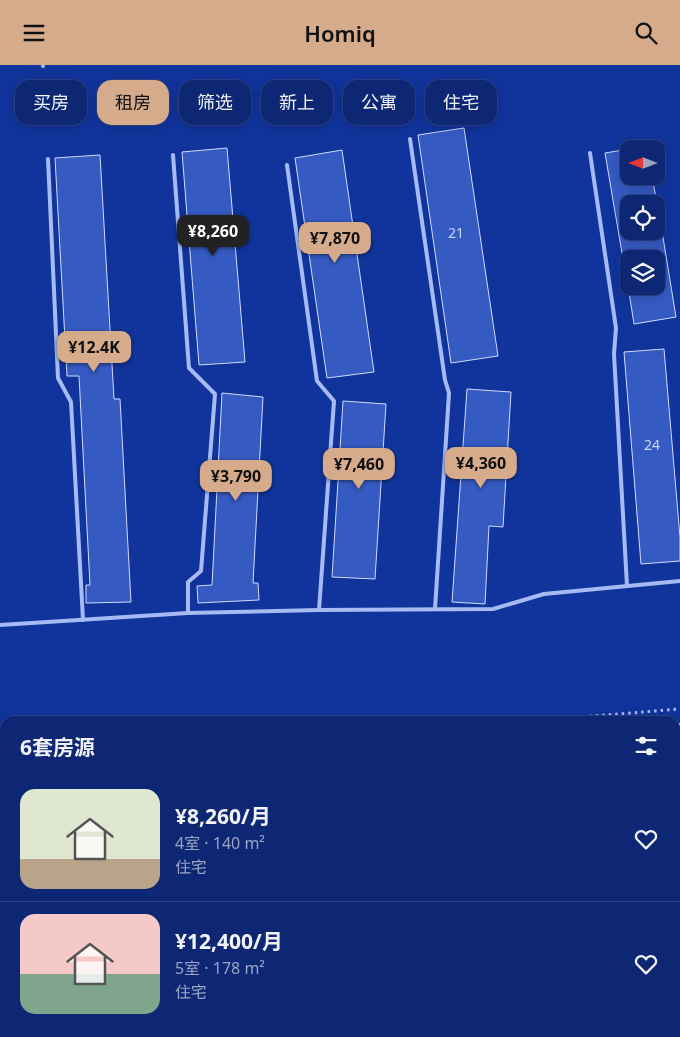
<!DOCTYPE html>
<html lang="zh">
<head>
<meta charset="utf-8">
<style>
	:root { --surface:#0d2775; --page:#162f7a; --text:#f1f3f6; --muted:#9aa5c5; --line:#2d4487; --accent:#d6ab8b }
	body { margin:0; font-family:"Noto Sans","Noto Sans SC",sans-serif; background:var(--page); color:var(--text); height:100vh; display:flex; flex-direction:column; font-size:19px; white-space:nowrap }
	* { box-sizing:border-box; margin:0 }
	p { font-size:16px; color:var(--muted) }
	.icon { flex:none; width:28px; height:28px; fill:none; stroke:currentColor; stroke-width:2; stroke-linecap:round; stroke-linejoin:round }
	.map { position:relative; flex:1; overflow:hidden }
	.panel { position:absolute; left:0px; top:651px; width:680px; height:321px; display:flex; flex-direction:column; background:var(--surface); border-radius:15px 15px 0 0; box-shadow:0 2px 12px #0003,0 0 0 1px var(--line) }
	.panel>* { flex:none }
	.banner { position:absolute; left:15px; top:15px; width:650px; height:45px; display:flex; gap:10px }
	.needle { width:32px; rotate:270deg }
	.fabs { position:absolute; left:620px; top:75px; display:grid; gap:10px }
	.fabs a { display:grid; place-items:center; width:45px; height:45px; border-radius:10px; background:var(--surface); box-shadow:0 2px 12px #0003,0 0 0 1px var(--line); font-size:25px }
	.price { position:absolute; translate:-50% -42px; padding:0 11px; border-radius:10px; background:var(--accent); color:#111; font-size:16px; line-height:32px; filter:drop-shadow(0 1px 2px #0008) }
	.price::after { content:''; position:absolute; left:50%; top:30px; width:15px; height:11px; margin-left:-8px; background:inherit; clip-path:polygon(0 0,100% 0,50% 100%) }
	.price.current { background:#222; color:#fff }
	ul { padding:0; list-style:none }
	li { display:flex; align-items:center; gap:15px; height:125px; padding:0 20px }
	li+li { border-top:1px solid var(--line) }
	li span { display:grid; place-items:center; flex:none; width:140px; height:100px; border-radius:15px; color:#555 }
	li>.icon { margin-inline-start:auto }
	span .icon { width:60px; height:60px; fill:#fffc; stroke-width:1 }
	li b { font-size:21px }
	h2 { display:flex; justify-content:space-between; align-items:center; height:60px; padding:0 20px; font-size:21px }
	.chip { padding:0 18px; border-radius:15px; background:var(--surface); box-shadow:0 2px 12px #0003,0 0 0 1px var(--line); font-size:18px; line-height:45px }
	.chip.current { background:var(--accent); color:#111 }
	header { display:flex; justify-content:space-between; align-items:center; height:65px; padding:0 20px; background:var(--accent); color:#111; font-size:22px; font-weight:600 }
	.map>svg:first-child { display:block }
</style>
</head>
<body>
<header><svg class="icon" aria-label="menu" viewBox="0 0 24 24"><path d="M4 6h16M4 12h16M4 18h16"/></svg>Homiq<svg class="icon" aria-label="search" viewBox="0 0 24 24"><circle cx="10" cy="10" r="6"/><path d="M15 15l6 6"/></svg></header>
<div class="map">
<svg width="680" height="972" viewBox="0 0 680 972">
	<rect width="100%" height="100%" fill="#11349c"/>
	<!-- green -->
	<path fill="#244cba" d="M 680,720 L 680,972 L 0,972 L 0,780 L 5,779 L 5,968 L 675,968 L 675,721 Z"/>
	<!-- building -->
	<g fill="#355ac2" stroke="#cfdbfe">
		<path d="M 464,63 L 498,291 L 451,298 L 418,70 Z"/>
		<path d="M 227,83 L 245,297 L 199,300 L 182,87 Z"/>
		<path d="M 629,84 L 629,111 L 652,111 L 657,139 L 629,139 L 629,166 L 662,166 L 676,252 L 634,259 L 628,221 L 656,221 L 656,194 L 623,194 L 605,88 Z"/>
		<path d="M 342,85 L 374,307 L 327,313 L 295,93 Z"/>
		<path d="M 100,90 L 114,334 L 120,334 L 131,537 L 86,538 L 86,520 L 90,520 L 79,311 L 67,311 L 55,93 Z"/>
		<path d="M 664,284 L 680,472 L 680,496 L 641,499 L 624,287 Z"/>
		<path d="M 467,324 L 511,327 L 503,462 L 489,461 L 485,539 L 452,537 Z"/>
		<path d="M 222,328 L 263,332 L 253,518 L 258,518 L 259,535 L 198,538 L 197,521 L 212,520 Z"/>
		<path d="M 343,336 L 386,339 L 375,514 L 332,512 Z"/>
	</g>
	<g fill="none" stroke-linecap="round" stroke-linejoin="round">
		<!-- path -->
		<g stroke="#a6bbf4" stroke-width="3" stroke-dasharray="2.5 4" stroke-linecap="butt">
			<path d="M 531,656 L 680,644"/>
			<path d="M 0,698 L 5,698"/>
			<path d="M 675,704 L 680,703"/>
			<path d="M 0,755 L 5,755"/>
			<path d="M 675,804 L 680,804"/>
			<path d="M 0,811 L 5,811"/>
			<path d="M 224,968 L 225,972"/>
		</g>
		<!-- lane -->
		<g stroke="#a6bbf4" stroke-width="4">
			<path d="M 43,0 L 43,1"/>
			<path d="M 410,74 L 445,315 L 449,328 L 435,544"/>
			<path d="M 590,88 L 616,263 L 614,289 L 627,521"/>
			<path d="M 173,90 L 189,303 L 215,329 L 201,506 L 188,517 L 188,548"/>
			<path d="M 48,94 L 58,313 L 71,337 L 83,555"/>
			<path d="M 287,100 L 317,316 L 334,336 L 319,545"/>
			<path d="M 0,560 L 188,548 L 319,545 L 493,544 L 544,529 L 680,516"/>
		</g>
		<!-- secondary -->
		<g stroke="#d6e0fd" stroke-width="10">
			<path d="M 675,663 L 680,663"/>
			<path d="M 675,683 L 680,682"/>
			<path d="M 0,716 L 5,716"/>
			<path d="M 0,738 L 5,738"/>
		</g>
	</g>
	<g text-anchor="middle" stroke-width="4.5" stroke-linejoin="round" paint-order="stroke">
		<!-- number labels -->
		<g font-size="14" fill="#ccd6f0">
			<text x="456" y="173">21</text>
			<text x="652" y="385">24</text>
		</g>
	</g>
</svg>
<div class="fabs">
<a><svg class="needle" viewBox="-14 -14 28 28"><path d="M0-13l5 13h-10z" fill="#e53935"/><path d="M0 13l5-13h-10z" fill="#9aa5c5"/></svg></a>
<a><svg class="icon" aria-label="locate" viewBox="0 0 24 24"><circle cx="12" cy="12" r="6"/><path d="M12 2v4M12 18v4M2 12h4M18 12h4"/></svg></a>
<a><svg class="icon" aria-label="layers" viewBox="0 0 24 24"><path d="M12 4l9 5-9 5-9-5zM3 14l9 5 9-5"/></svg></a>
</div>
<b class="price current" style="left:213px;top:192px">¥8,260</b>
<b class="price" style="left:335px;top:199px">¥7,870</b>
<b class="price" style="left:94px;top:308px">¥12.4K</b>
<b class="price" style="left:481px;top:424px">¥4,360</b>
<b class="price" style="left:359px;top:425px">¥7,460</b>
<b class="price" style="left:236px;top:437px">¥3,790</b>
<div class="banner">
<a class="chip">买房</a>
<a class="chip current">租房</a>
<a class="chip">筛选</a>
<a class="chip">新上</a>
<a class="chip">公寓</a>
<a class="chip">住宅</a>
</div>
<section class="panel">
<h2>6套房源<svg class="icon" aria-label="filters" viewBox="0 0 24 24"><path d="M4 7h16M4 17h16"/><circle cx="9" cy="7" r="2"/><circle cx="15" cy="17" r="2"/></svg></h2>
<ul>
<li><span style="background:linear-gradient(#dfe7d0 70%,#b9a48a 0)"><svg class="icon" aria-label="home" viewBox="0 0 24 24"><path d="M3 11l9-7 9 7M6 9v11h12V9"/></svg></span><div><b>¥8,260/月</b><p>4室 · 140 m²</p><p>住宅</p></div><svg class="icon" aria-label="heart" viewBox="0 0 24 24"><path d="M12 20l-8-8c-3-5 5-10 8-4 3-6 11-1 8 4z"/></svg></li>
<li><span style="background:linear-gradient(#f6c9c9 60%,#7fa58c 0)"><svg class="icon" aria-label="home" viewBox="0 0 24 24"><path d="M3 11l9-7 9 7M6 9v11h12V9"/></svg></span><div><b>¥12,400/月</b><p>5室 · 178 m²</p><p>住宅</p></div><svg class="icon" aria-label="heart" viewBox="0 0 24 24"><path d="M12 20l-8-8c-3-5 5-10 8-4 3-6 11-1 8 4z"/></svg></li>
</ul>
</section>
</div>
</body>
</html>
